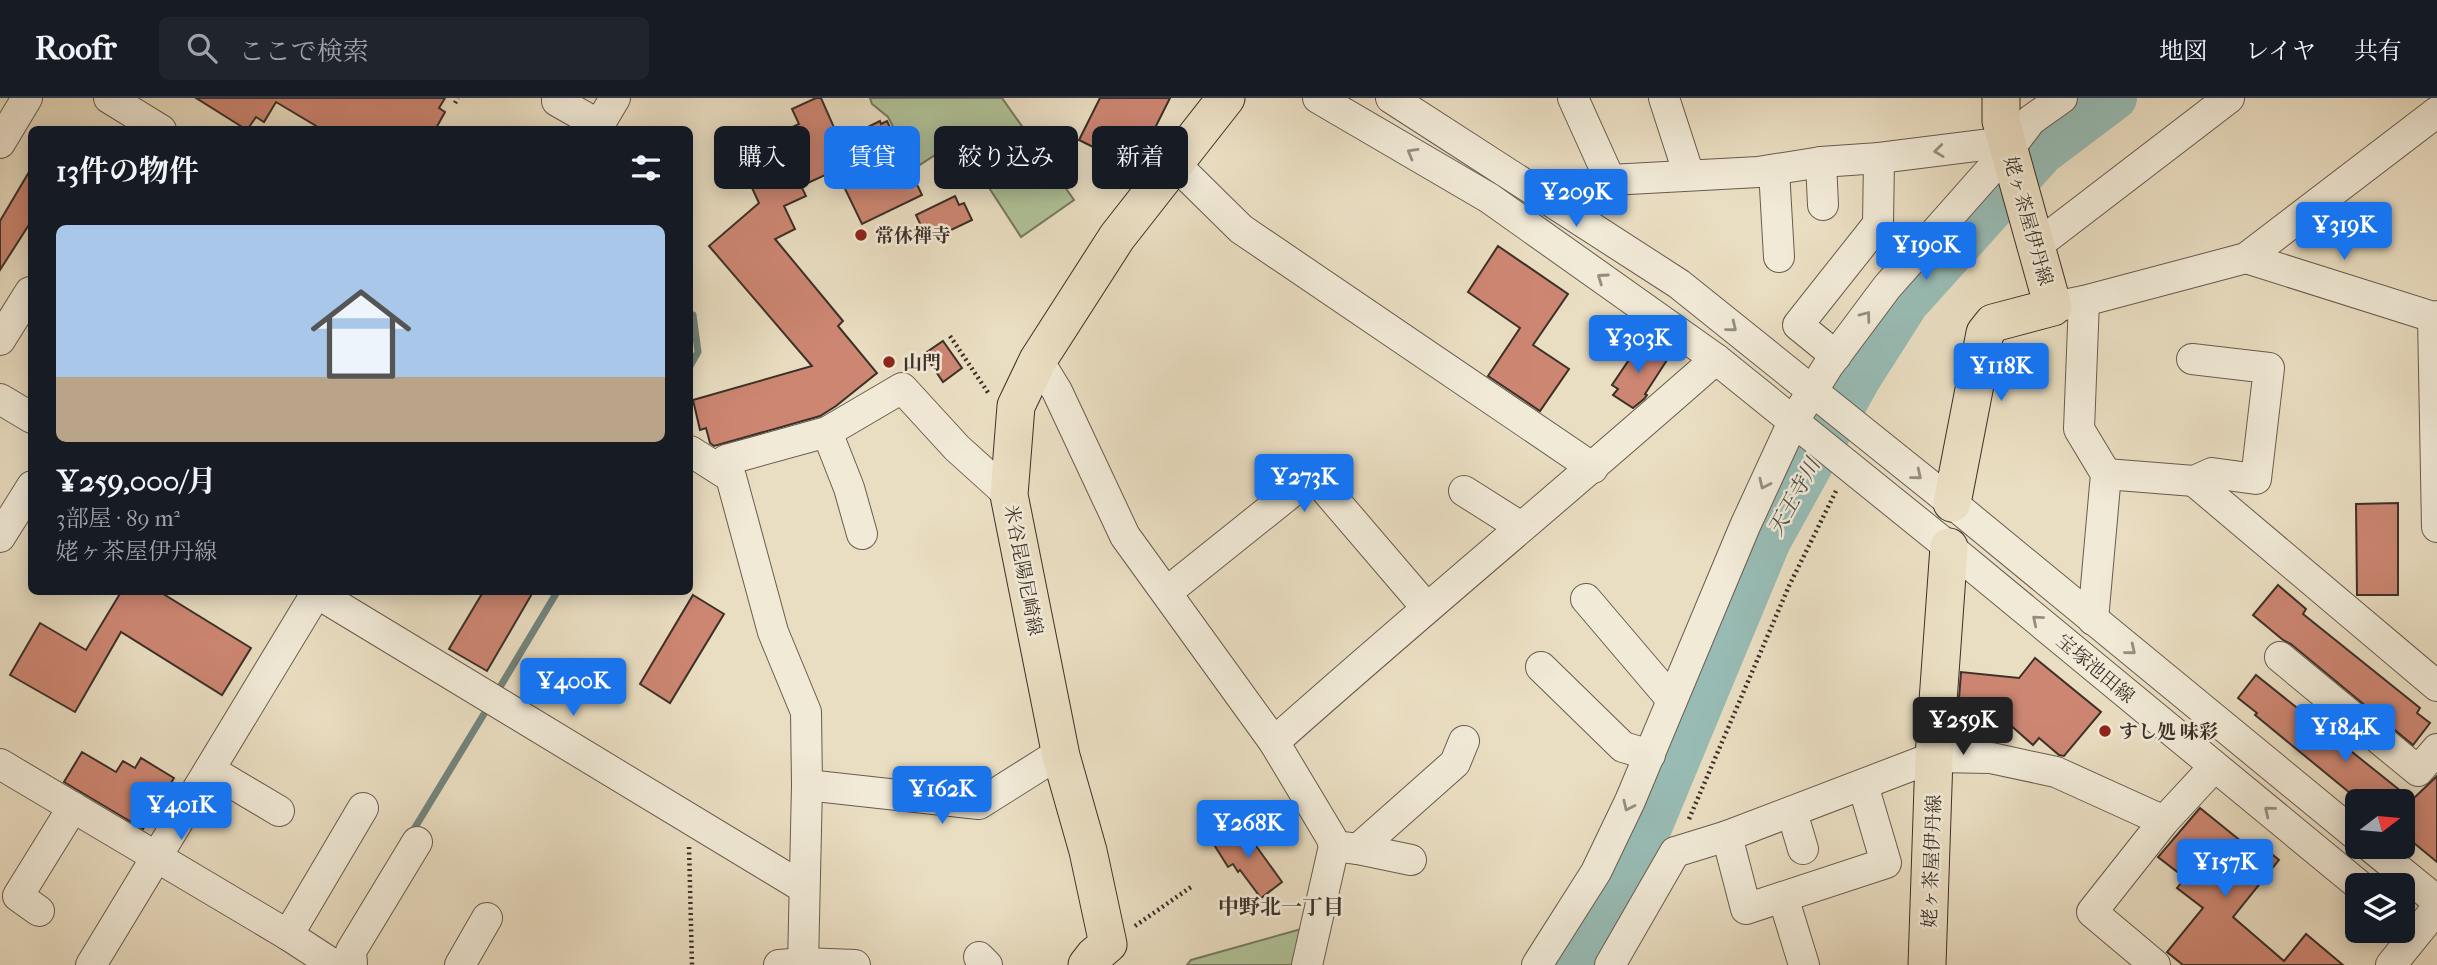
<!DOCTYPE html>
<html lang="ja">
<head>
<meta charset="utf-8">
<style>
	:root { --surface:#171b24; --page:#20242c; --text:#f1f3f6; --muted:#9ea1a6; --line:#363941; --accent:#1a73e8 }
	body { margin:0; font-family:"IM FELL French Canon","Noto Serif JP",serif; background:var(--page); color:var(--text); height:100vh; display:flex; flex-direction:column; font-size:26px; white-space:nowrap }
	* { box-sizing:border-box; margin:0 }
	p { font-size:23px; color:var(--muted) }
	.icon { flex:none; width:38px; height:38px; fill:none; stroke:currentColor; stroke-width:2; stroke-linecap:round; stroke-linejoin:round }
	.map { position:relative; flex:1; overflow:hidden }
	.drawer { position:absolute; left:28px; top:28px; width:665px; height:469px; display:flex; flex-direction:column; background:var(--surface); border-radius:10px; box-shadow:0 4px 18px #0003 }
	.drawer>* { flex:none }
	.top-card { position:absolute; left:714px; top:28px; width:665px; height:63px; display:flex; gap:14px }
	.needle { width:46px; rotate:74deg }
	.buttons { position:absolute; left:2345px; top:691px; display:grid; gap:14px }
	.buttons a { display:grid; place-items:center; width:70px; height:70px; border-radius:10px; background:var(--surface); box-shadow:0 4px 18px #0003; font-size:35px }
	.price { position:absolute; translate:-50% -60px; padding:0 16px; border-radius:7px; background:var(--accent); color:#fff; font-size:23px; line-height:46px; filter:drop-shadow(0 2px 4px #0008) }
	.price::after { content:''; position:absolute; left:50%; top:42px; width:21px; height:16px; margin-left:-10px; background:inherit; clip-path:polygon(0 0,100% 0,50% 100%) }
	.price.selected { background:#222; color:#fff }
	ul { padding:0; list-style:none }
	li { display:grid; align-content:center; gap:14px; height:371px; padding:0 28px }
	li+li { border-top:2px solid var(--line) }
	li span { display:grid; place-items:center; height:217px; border-radius:10px; color:#555 }
	li>.icon { margin-inline-start:auto }
	span .icon { width:126px; height:126px; fill:#fffc; stroke-width:1 }
	li b { font-size:30px }
	h2 { display:flex; justify-content:space-between; align-items:center; height:84px; padding:0 28px; font-size:30px }
	.chip { padding:0 24px; border-radius:10px; background:var(--surface); box-shadow:0 4px 18px #0003; font-size:24px; line-height:63px }
	.chip.selected { background:var(--accent); color:#fff }
	header { display:flex; align-items:center; gap:42px; box-sizing:border-box; height:98px; padding:0 35px; background:var(--surface); border-bottom:2px solid var(--line) }
	header strong { font-size:33px }
	nav { display:flex; gap:38px; margin-inline-start:auto; font-size:24px }
	.search { width:490px; height:63px; background:var(--page); display:flex; align-items:center; gap:18px; box-sizing:border-box; padding:0 24px; border-radius:10px; color:var(--muted); font-size:26px }
	.map>svg:first-child { display:block }
</style>
</head>
<body>
<header>
<strong>Roofr</strong>
<div class="search"><svg class="icon" aria-label="search" viewBox="0 0 24 24"><circle cx="10" cy="10" r="6"/><path d="M15 15l6 6"/></svg>ここで検索</div>
<nav><a>地図</a><a>レイヤ</a><a>共有</a></nav>
</header>
<div class="map">
<svg width="2437" height="867" viewBox="0 0 2437 867">
	<rect width="100%" height="100%" fill="#eadec2"/>
	<filter id="stains"><feTurbulence type="fractalNoise" baseFrequency=".00286" numOctaves="4"/><feColorMatrix values="0 0 0 0 .2 0 0 0 0 .09 0 0 0 0 .02 0 0 0 .5 -.17"/></filter>
	<radialGradient id="worn" r=".72"><stop offset=".6" stop-color="#630" stop-opacity="0"/><stop offset="1" stop-color="#630" stop-opacity=".3"/></radialGradient>
	<!-- green -->
	<g fill="#b0c298" stroke="#767960" stroke-width="2">
		<path d="M 870,0 L 1002,0 L 1074,102 L 1021,139 L 958,42 L 915,70 L 888,19 L 872,6 Z"/>
		<path d="M 1305,830 L 1299,867 L 1187,867 L 1191,862 Z"/>
	</g>
	<g fill="none" stroke-linecap="round" stroke-linejoin="round">
		<!-- stream -->
		<g stroke="#73847d" stroke-width="7">
			<path d="M 690,268 L 698,254 L 693,217"/>
			<path d="M 497,594 L 557,494"/>
			<path d="M 411,736 L 487,611"/>
		</g>
		<!-- river -->
		<path stroke="#98bcb5" stroke-width="44" d="M 1574,867 L 1632,773 L 1769,443 L 1858,282 L 1907,205 L 2042,55 L 2115,0"/>
	</g>
	<!-- building -->
	<g fill="#cd8672" stroke="#3c3029" stroke-width="2">
		<path d="M 196,0 L 445,0 L 439,10 L 445,14 L 435,32 L 323,32 L 276,4 L 264,24 L 256,19 L 247,32 Z"/>
		<path d="M 816,0 L 821,0 L 840,43 L 880,23 L 881,26 L 887,23 L 922,97 L 862,126 L 836,72 L 801,88 L 806,98 L 784,108 L 795,131 L 775,141 L 843,223 L 838,228 L 877,275 L 836,308 L 820,318 L 714,348 L 710,345 L 706,330 L 700,332 L 693,302 L 812,268 L 709,148 L 759,105 L 736,55 L 799,26 L 792,11 Z"/>
		<path d="M 1100,0 L 1170,0 L 1135,70 L 1079,42 Z"/>
		<path d="M 32,69 L 32,122 L 0,172 L 0,123 Z"/>
		<path d="M 955,98 L 959,107 L 964,105 L 972,122 L 928,143 L 916,117 Z"/>
		<path d="M 1498,148 L 1568,196 L 1533,247 L 1569,271 L 1540,313 L 1488,278 L 1520,230 L 1468,194 Z"/>
		<path d="M 943,243 L 962,270 L 943,284 L 924,256 Z"/>
		<path d="M 1641,244 L 1667,262 L 1645,296 L 1647,297 L 1644,301 L 1633,310 L 1613,297 L 1618,291 L 1612,287 Z"/>
		<path d="M 2398,405 L 2398,497 L 2357,497 L 2356,406 Z"/>
		<path d="M 2278,487 L 2306,511 L 2303,516 L 2420,610 L 2417,615 L 2430,625 L 2413,647 L 2291,546 L 2283,542 L 2253,517 Z"/>
		<path d="M 121,494 L 160,494 L 251,550 L 222,597 L 121,534 L 75,614 L 10,577 L 40,525 L 86,552 Z"/>
		<path d="M 483,494 L 533,494 L 487,573 L 449,551 Z"/>
		<path d="M 693,497 L 724,516 L 670,605 L 640,586 Z"/>
		<path d="M 2035,560 L 2101,614 L 2064,658 L 2059,657 L 2039,640 L 2033,647 L 1999,617 L 1997,643 L 1956,640 L 1961,574 L 2019,580 Z"/>
		<path d="M 2256,577 L 2412,702 L 2437,678 L 2437,764 L 2403,736 L 2403,704 L 2361,704 L 2255,617 L 2257,615 L 2238,600 Z"/>
		<path d="M 82,654 L 116,674 L 123,663 L 135,670 L 141,660 L 174,680 L 143,731 L 64,684 Z"/>
		<path d="M 2200,710 L 2252,752 L 2258,745 L 2279,762 L 2233,819 L 2284,863 L 2306,836 L 2343,867 L 2183,867 L 2167,854 L 2203,810 L 2177,790 L 2185,780 L 2158,759 Z"/>
		<path d="M 1241,727 L 1282,784 L 1261,800 L 1240,772 L 1238,774 L 1233,766 L 1228,769 L 1213,745 Z"/>
	</g>
	<g fill="none" stroke-linecap="round" stroke-linejoin="round">
		<defs>
			<g id="minor">
				<path d="M 109,0 L 161,32"/>
				<path d="M 1318,0 L 1489,100 L 1716,261 L 1949,449 L 2360,788"/>
				<path d="M 1391,0 L 1679,186 L 1952,405 L 2357,738"/>
				<path d="M 1573,0 L 1610,82"/>
				<path d="M 1664,0 L 1689,77"/>
				<path d="M 557,3 L 599,27"/>
				<path d="M 596,32 L 615,0"/>
				<path d="M 0,45 L 27,0"/>
				<path d="M 1821,64 L 1823,107"/>
				<path d="M 1174,65 L 1241,131 L 1593,370"/>
				<path d="M 1774,72 L 1779,159"/>
				<path d="M 1558,107 L 1574,90 L 1610,82 L 1758,74 L 1821,64 L 1879,60 L 2007,44"/>
				<path d="M 2036,148 L 2229,0"/>
				<path d="M 2246,160 L 2433,219 L 2437,218"/>
				<path d="M 2084,203 L 2079,331 L 2106,376 L 2093,522"/>
				<path d="M 2053,209 L 2084,203 L 2246,160 L 2437,14"/>
				<path d="M 2433,219 L 2437,429"/>
				<path d="M 0,242 L 30,194"/>
				<path d="M 1836,258 L 1798,227 L 1878,126 L 1879,60"/>
				<path d="M 1038,262 L 1057,293 L 1125,438 L 1274,644 L 1331,739 L 1334,748 L 1307,867"/>
				<path d="M 0,301 L 32,320"/>
				<path d="M 827,334 L 849,390 L 862,436"/>
				<path d="M 690,353 L 731,379 L 773,534 L 806,614 L 807,687 L 803,867"/>
				<path d="M 716,369 L 726,362 L 827,334 L 902,290 L 957,350 L 1009,397"/>
				<path d="M 2106,376 L 2194,383 L 2212,375 L 2256,381 L 2269,270 L 2192,261"/>
				<path d="M 2194,383 L 2437,588"/>
				<path d="M 1464,393 L 1521,429"/>
				<path d="M 0,439 L 32,388"/>
				<path d="M 315,494 L 804,790"/>
				<path d="M 1167,494 L 1313,377 L 1426,509"/>
				<path d="M 1586,501 L 1672,602"/>
				<path d="M 2280,559 L 2418,673 L 2437,651"/>
				<path d="M 1541,569 L 1623,649 L 1650,657"/>
				<path d="M 1274,644 C 1420,514 1570,390 1716,261"/>
				<path d="M 0,666 L 288,837 L 334,867"/>
				<path d="M 210,672 L 279,713"/>
				<path d="M 807,687 L 979,706 L 1052,660 L 1061,658"/>
				<path d="M 1792,714 L 1803,751"/>
				<path d="M 1727,738 L 1746,811 L 1886,765 L 1863,687"/>
				<path d="M 1334,748 L 1358,751 L 1455,665 L 1464,643"/>
				<path d="M 2371,749 L 2437,803"/>
				<path d="M 1358,751 L 1411,762"/>
				<path d="M 1783,799 L 1804,867"/>
				<path d="M 39,813 L 18,798 L 73,709"/>
				<path d="M 288,837 L 363,710"/>
				<path d="M 979,859 L 987,867"/>
				<path d="M 91,867 L 317,494"/>
				<path d="M 352,867 L 351,853 L 417,744"/>
				<path d="M 460,867 L 487,820"/>
				<path d="M 779,867 L 804,865 L 855,867"/>
				<path d="M 1537,867 L 1596,774 L 1630,703 L 1745,428 L 1793,324 L 1828,268 L 1887,189 L 2009,51 L 2031,22 L 2062,0"/>
				<path d="M 1610,867 L 1675,754 L 1727,738 L 1934,659 L 1991,660 L 2056,674 L 2164,723"/>
				<path d="M 2155,867 L 2092,814 L 2164,723 L 2214,669"/>
				<path d="M 2391,867 L 2437,810"/>
			</g>
			<g id="major">
				<path d="M 1952,405 L 1985,235 L 1993,225 L 2053,209 L 2001,23 L 2001,0"/>
				<path d="M 1087,867 L 1094,858 L 1108,846 L 1088,753 L 1061,658 L 1009,397 L 1016,308 L 1038,262 L 1117,139 L 1226,0"/>
				<path d="M 1927,867 L 1934,659 L 1949,449"/>
			</g>
		</defs>
		<!-- minor casing -->
		<use href="#minor" stroke="#685c4f" stroke-width="32"/>
		<!-- major casing -->
		<use href="#major" stroke="#3c3029" stroke-width="39"/>
		<!-- path -->
		<g stroke="#3c3029" stroke-width="4.5" stroke-dasharray="2 3.5" stroke-linecap="butt">
			<path d="M 455,5 L 458,0"/>
			<path d="M 950,238 L 989,296"/>
			<path d="M 1689,721 L 1789,488 L 1837,391"/>
			<path d="M 689,749 L 692,867"/>
			<path d="M 1135,828 L 1191,789"/>
		</g>
		<!-- minor -->
		<use href="#minor" stroke="#f1ead7" stroke-width="30"/>
		<!-- major -->
		<use href="#major" stroke="#eadec2" stroke-width="37"/>
	</g>
	<!-- one-way arrows -->
	<defs><path id="oneway-chevron" d="M-2-3.5L2.5 0L-2 3.5" fill="none" stroke-width="1.6" stroke-linecap="round" stroke-linejoin="round" transform="scale(1.75)"/></defs>
	<g stroke="#968d80">
		<use href="#oneway-chevron" transform="translate(1939 53) rotate(173)"/>
		<use href="#oneway-chevron" transform="translate(1412 55) rotate(-150)"/>
		<use href="#oneway-chevron" transform="translate(1602 180) rotate(-145)"/>
		<use href="#oneway-chevron" transform="translate(1866 218) rotate(-53)"/>
		<use href="#oneway-chevron" transform="translate(1732 229) rotate(39)"/>
		<use href="#oneway-chevron" transform="translate(1917 377) rotate(39)"/>
		<use href="#oneway-chevron" transform="translate(1764 386) rotate(115)"/>
		<use href="#oneway-chevron" transform="translate(2037 522) rotate(-140)"/>
		<use href="#oneway-chevron" transform="translate(2131 552) rotate(39)"/>
		<use href="#oneway-chevron" transform="translate(1628 708) rotate(115)"/>
		<use href="#oneway-chevron" transform="translate(2269 713) rotate(-141)"/>
	</g>
	<!-- markers -->
	<g fill="#8f2418" stroke="#f1ead7" stroke-width="2.5">
		<circle cx="861" cy="137" r="7"/>
		<circle cx="889" cy="264" r="7"/>
		<circle cx="2105" cy="633" r="7"/>
	</g>
	<g text-anchor="middle" stroke-width="5" stroke-linejoin="round" paint-order="stroke">
		<!-- street labels -->
		<g font-size="19" fill="#3c3029" stroke="#f1ead7">
			<text transform="translate(2029 123) rotate(74)" y="7">姥ヶ茶屋伊丹線</text>
			<text transform="translate(1024 472) rotate(79)" y="7">米谷昆陽尼崎線</text>
			<text transform="translate(2096 570) rotate(40)" y="7">宝塚池田線</text>
			<text transform="translate(1931 763) rotate(-88)" y="7">姥ヶ茶屋伊丹線</text>
		</g>
		<!-- poi labels -->
		<g font-size="19" font-weight="bold" fill="#3c3029" stroke="#f1ead7" text-anchor="start">
			<text x="875" y="144">常休禅寺</text>
			<text x="903" y="271">山門</text>
			<text x="2119" y="640">すし処 味彩</text>
		</g>
		<!-- water labels -->
		<g font-size="21" font-style="italic" fill="#4e4c45" stroke="#f1ead7">
			<text transform="translate(1794 399) rotate(-61)" y="7">天王寺川</text>
		</g>
		<!-- neighbourhood labels -->
		<g font-size="21" font-weight="bold" fill="#3c3029" stroke="#f1ead7">
			<text x="1281" y="816">中野北一丁目</text>
		</g>
	</g>
	<rect width="100%" height="100%" filter="url(#stains)"/>
	<rect width="100%" height="100%" fill="url(#worn)"/>
</svg>
<div class="buttons">
<a><svg class="needle" viewBox="-14 -14 28 28"><path d="M0-13l5 13h-10z" fill="#e53935"/><path d="M0 13l5-13h-10z" fill="#9ea1a6"/></svg></a>
<a><svg class="icon" aria-label="layers" viewBox="0 0 24 24"><path d="M12 4l9 5-9 5-9-5zM3 14l9 5 9-5"/></svg></a>
</div>
<b class="price" style="left:1576px;top:131px">¥209K</b>
<b class="price" style="left:2344px;top:164px">¥319K</b>
<b class="price" style="left:1926px;top:184px">¥190K</b>
<b class="price" style="left:1638px;top:277px">¥303K</b>
<b class="price" style="left:2001px;top:305px">¥118K</b>
<b class="price" style="left:1304px;top:416px">¥273K</b>
<b class="price" style="left:573px;top:620px">¥400K</b>
<b class="price selected" style="left:1963px;top:659px">¥259K</b>
<b class="price" style="left:2345px;top:666px">¥184K</b>
<b class="price" style="left:942px;top:728px">¥162K</b>
<b class="price" style="left:181px;top:744px">¥401K</b>
<b class="price" style="left:1248px;top:762px">¥268K</b>
<b class="price" style="left:2225px;top:801px">¥157K</b>
<div class="top-card">
<a class="chip">購入</a>
<a class="chip selected">賃貸</a>
<a class="chip">絞り込み</a>
<a class="chip">新着</a>
</div>
<section class="drawer">
<h2>13件の物件<svg class="icon" aria-label="filters" viewBox="0 0 24 24"><path d="M4 7h16M4 17h16"/><circle cx="9" cy="7" r="2"/><circle cx="15" cy="17" r="2"/></svg></h2>
<ul>
<li><span style="background:linear-gradient(#a9c7e8 70%,#b9a48a 0)"><svg class="icon" aria-label="home" viewBox="0 0 24 24"><path d="M3 11l9-7 9 7M6 9v11h12V9"/></svg></span><div><b>¥259,000/月</b><p>3部屋 · 89 m²</p><p>姥ヶ茶屋伊丹線</p></div></li>
</ul>
</section>
</div>
</body>
</html>
